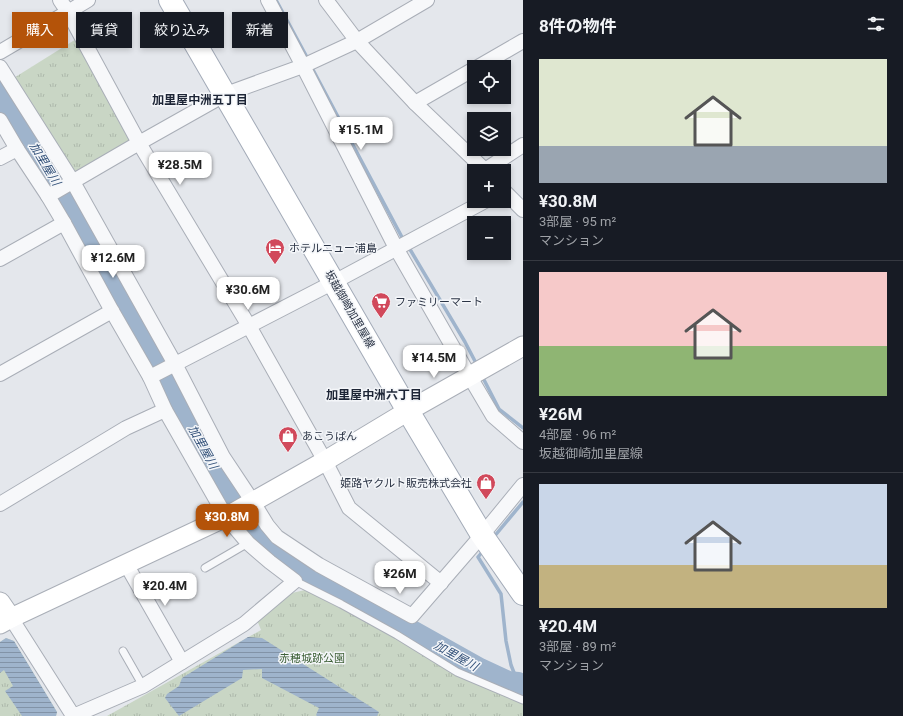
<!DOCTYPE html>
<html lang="ja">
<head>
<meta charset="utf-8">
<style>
	:root { --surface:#171b24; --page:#242831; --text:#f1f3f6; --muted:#9ea1a6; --line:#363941; --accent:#b45309 }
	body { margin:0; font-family:Roboto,"Noto Sans JP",sans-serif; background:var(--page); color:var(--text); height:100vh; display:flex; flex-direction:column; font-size:15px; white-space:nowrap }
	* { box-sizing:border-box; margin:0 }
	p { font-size:13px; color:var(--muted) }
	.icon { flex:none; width:22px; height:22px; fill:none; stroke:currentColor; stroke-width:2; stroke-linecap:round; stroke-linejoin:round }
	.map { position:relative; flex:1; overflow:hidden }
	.drawer { display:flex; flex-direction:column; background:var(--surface); width:380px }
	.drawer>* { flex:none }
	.guide { position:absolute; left:12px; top:12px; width:380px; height:36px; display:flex; gap:8px }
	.tools { position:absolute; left:467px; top:60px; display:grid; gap:8px }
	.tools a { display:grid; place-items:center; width:44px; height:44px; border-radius:0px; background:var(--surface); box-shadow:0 2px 6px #0003; font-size:20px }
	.price { position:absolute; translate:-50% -34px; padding:0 9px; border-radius:8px; background:#fff; color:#222; font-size:13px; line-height:26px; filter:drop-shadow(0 1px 2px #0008) }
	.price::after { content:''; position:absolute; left:50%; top:24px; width:12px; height:9px; margin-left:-6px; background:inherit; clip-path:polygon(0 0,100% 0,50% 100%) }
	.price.selected { background:var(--accent); color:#fff }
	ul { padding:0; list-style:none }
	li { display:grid; align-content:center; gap:8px; height:212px; padding:0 16px }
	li+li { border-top:1px solid var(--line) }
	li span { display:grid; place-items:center; height:124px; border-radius:0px; color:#555 }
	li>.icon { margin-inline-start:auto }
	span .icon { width:72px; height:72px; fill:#fffc; stroke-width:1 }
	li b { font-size:17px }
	h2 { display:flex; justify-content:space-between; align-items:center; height:48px; padding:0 16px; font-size:17px }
	.tag { padding:0 14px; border-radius:0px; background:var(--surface); box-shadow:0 2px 6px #0003; font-size:14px; line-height:36px }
	.tag.selected { background:var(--accent); color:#fff }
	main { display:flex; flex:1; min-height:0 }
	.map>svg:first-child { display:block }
</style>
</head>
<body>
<main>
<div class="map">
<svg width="523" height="716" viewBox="0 0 523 716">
	<defs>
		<pattern id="park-tufts" width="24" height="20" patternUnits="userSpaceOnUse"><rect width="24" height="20" fill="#c9d6c5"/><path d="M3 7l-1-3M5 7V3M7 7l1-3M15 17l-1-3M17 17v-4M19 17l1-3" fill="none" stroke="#adb8ab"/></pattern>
		<pattern id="water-rules" width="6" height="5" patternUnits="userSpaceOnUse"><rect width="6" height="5" fill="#9fb4cc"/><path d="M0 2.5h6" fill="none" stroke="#8293a7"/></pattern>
	</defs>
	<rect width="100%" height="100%" fill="#e4e7ec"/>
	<!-- park -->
	<g fill="url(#park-tufts)">
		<path d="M 81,36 L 139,143 L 73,182 L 9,81 Z"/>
		<path d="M 305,590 L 437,658 L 523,698 L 523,716 L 107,716 L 261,630 L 257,620 L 274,605 L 292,593 Z"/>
		<path d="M 6,638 L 14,641 L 57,712 L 56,716 L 0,716 L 0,642 Z"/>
	</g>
	<!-- water -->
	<g fill="url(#water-rules)">
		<path d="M 248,637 L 262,638 L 379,712 L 377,716 L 317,716 L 316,715 L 319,708 L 262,678 L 262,669 L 243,670 L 242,678 L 179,716 L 165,698 L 167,694 L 179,686 L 182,678 Z"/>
		<path d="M 6,638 L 14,641 L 57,712 L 56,716 L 22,716 L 5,691 L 13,686 L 4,670 L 0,673 L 0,642 Z"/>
	</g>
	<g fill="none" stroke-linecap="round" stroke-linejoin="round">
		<!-- stream -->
		<g stroke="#9fb4cc" stroke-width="3.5">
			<path d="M 276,0 L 309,61"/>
			<path d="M 311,66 L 404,241"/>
			<path d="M 408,246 L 465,342 L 477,365"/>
			<path d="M 482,376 L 499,409 L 523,428"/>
			<path d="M 493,538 L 523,502"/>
			<path d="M 483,551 L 478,557 L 501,594 L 506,641 L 511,665 L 518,683"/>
		</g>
		<!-- river -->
		<path stroke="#9fb4cc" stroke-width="22" d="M 0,92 L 50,171 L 229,494 L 261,536 L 294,562 L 330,585 L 480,669 L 508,682 L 518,683 L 523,685"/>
		<defs>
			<g id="lane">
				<path d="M 205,568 L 248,543"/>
				<path d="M 295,581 L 341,604 L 397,635 L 457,672 L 523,700"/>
				<path d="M 123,651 L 143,686"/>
			</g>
			<g id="street">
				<path d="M 60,0 L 68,12 L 88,0"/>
				<path d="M 268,0 L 303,66 L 396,248 L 470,377 L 493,416 L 523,442"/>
				<path d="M 326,0 L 357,41 L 415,103 L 486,171"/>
				<path d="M 0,52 L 68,12 L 139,143 L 226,94 L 303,66 L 357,41 L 427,0"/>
				<path d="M 0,67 L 73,182 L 175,364 L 223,457 L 253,502 L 267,525 L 277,537 L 319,565 L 412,616 L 482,535 L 523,485"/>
				<path d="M 478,67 L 523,41"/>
				<path d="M 415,103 L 474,69"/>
				<path d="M 0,120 L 17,149 L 48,196 L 64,223 L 112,311 L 150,377 L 165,410 L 226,517 L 248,543 L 270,562 L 295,581 L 244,624 L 143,686 L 78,714 L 72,714 L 11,618"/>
				<path d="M 0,158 L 17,149"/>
				<path d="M 485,170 L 523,145"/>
				<path d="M 504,191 L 523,210"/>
				<path d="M 48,196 L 139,143 L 249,326 L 325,461 L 349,508 L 441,583"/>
				<path d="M 0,259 L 64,223"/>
				<path d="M 0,374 L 112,311"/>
				<path d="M 150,377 L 334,282 L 485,201"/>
				<path d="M 0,504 L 126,428 L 165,410"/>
				<path d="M 126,564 L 182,662"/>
			</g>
			<g id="secondary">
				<path d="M 0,602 L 11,618"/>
				<path d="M 0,624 L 11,618 L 226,517 L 325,461 L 408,411 L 523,346"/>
			</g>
			<path id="primary" d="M 170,0 L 408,411 L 482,535 L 523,594"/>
		</defs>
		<!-- lane casing -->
		<use href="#lane" stroke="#a9aeb7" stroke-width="9"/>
		<!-- street casing -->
		<use href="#street" stroke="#a9aeb7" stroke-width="16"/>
		<!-- secondary casing -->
		<use href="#secondary" stroke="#a9aeb7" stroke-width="21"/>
		<!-- primary casing -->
		<use href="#primary" stroke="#a3abb8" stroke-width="24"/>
		<!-- lane -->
		<use href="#lane" stroke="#f7f8fa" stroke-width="7"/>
		<!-- street -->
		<use href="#street" stroke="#f7f8fa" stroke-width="14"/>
		<!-- secondary -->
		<use href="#secondary" stroke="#fff" stroke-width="19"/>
		<!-- primary -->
		<use href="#primary" stroke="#fff" stroke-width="22"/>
	</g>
	<!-- icons -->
	<defs>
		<symbol id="hotel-pin" viewBox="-11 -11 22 30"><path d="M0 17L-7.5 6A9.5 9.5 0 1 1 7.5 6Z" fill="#d1495b" stroke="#f4f6f9"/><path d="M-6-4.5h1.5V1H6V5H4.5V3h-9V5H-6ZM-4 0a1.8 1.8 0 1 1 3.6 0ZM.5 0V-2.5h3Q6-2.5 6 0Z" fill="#fff"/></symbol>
		<symbol id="supermarket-pin" viewBox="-11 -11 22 30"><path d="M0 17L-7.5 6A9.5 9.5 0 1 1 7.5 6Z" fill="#d1495b" stroke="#f4f6f9"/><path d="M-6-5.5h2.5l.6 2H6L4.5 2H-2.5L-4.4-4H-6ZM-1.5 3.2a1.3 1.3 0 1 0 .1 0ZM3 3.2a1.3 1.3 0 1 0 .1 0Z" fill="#fff"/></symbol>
		<symbol id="shop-pin" viewBox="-11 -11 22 30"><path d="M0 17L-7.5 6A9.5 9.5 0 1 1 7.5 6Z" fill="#d1495b" stroke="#f4f6f9"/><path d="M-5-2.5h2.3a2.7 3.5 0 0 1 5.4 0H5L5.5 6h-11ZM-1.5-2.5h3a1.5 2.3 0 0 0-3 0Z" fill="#fff"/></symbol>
	</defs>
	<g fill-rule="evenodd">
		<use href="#hotel-pin" x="264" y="237" width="22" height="30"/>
		<use href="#supermarket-pin" x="370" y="291" width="22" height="30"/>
		<use href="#shop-pin" x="277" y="425" width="22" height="30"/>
		<use href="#shop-pin" x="475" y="472" width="22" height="30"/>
	</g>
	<g text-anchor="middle" stroke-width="3" stroke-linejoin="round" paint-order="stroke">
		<!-- poi labels -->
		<g font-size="11" fill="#2b3445" stroke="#f4f6f9" text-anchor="start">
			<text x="289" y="252">ホテルニュー浦島</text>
			<text x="395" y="306">ファミリーマート</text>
			<text x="302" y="440">あこうぱん</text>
			<text x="472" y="487" text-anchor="end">姫路ヤクルト販売株式会社</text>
		</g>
		<!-- street labels -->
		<g font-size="11" fill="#2b3445" stroke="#f4f6f9">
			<text transform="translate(350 309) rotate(60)" y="4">坂越御崎加里屋線</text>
		</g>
		<!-- park labels -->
		<g font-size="11" fill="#3f6138" stroke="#f4f6f9">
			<text x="312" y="662">赤穂城跡公園</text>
		</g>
		<!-- neighbourhood labels -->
		<g font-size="12" font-weight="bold" fill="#1d2536" stroke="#f4f6f9">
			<text x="200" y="104">加里屋中洲五丁目</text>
			<text x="374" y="399">加里屋中洲六丁目</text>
		</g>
		<!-- water labels -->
		<g font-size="12" font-style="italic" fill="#34527a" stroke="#f4f6f9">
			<text transform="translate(45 164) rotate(59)" y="4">加里屋川</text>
			<text transform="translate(203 447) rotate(61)" y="4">加里屋川</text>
			<text transform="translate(456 656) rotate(29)" y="4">加里屋川</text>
		</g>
	</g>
</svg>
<div class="tools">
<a><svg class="icon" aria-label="locate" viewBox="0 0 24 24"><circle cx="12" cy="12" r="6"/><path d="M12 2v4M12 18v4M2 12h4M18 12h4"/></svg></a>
<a><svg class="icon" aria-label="layers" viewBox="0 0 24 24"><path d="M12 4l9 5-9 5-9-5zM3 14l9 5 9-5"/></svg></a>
<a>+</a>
<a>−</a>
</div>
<b class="price" style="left:361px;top:151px">¥15.1M</b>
<b class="price" style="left:180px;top:186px">¥28.5M</b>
<b class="price" style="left:113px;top:279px">¥12.6M</b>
<b class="price" style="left:248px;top:311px">¥30.6M</b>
<b class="price" style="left:434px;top:379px">¥14.5M</b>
<b class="price selected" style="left:227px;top:538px">¥30.8M</b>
<b class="price" style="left:400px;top:595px">¥26M</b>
<b class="price" style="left:165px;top:607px">¥20.4M</b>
<div class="guide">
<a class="tag selected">購入</a>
<a class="tag">賃貸</a>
<a class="tag">絞り込み</a>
<a class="tag">新着</a>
</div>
</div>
<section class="drawer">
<h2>8件の物件<svg class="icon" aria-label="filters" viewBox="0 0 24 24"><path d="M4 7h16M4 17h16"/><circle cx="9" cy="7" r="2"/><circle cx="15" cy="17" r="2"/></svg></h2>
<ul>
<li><span style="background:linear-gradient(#dfe7d0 70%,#9aa5b1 0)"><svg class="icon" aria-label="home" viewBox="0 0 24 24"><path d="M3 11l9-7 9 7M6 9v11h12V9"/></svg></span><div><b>¥30.8M</b><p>3部屋 · 95 m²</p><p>マンション</p></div></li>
<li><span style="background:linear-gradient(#f6c9c9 60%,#8fb573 0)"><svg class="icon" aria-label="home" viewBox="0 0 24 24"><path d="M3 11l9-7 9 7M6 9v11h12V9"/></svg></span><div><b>¥26M</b><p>4部屋 · 96 m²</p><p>坂越御崎加里屋線</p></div></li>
<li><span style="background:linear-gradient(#c9d6e8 65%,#c2b280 0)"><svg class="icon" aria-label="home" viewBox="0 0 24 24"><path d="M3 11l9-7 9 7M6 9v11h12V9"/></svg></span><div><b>¥20.4M</b><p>3部屋 · 89 m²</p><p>マンション</p></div></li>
</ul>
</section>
</main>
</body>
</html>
